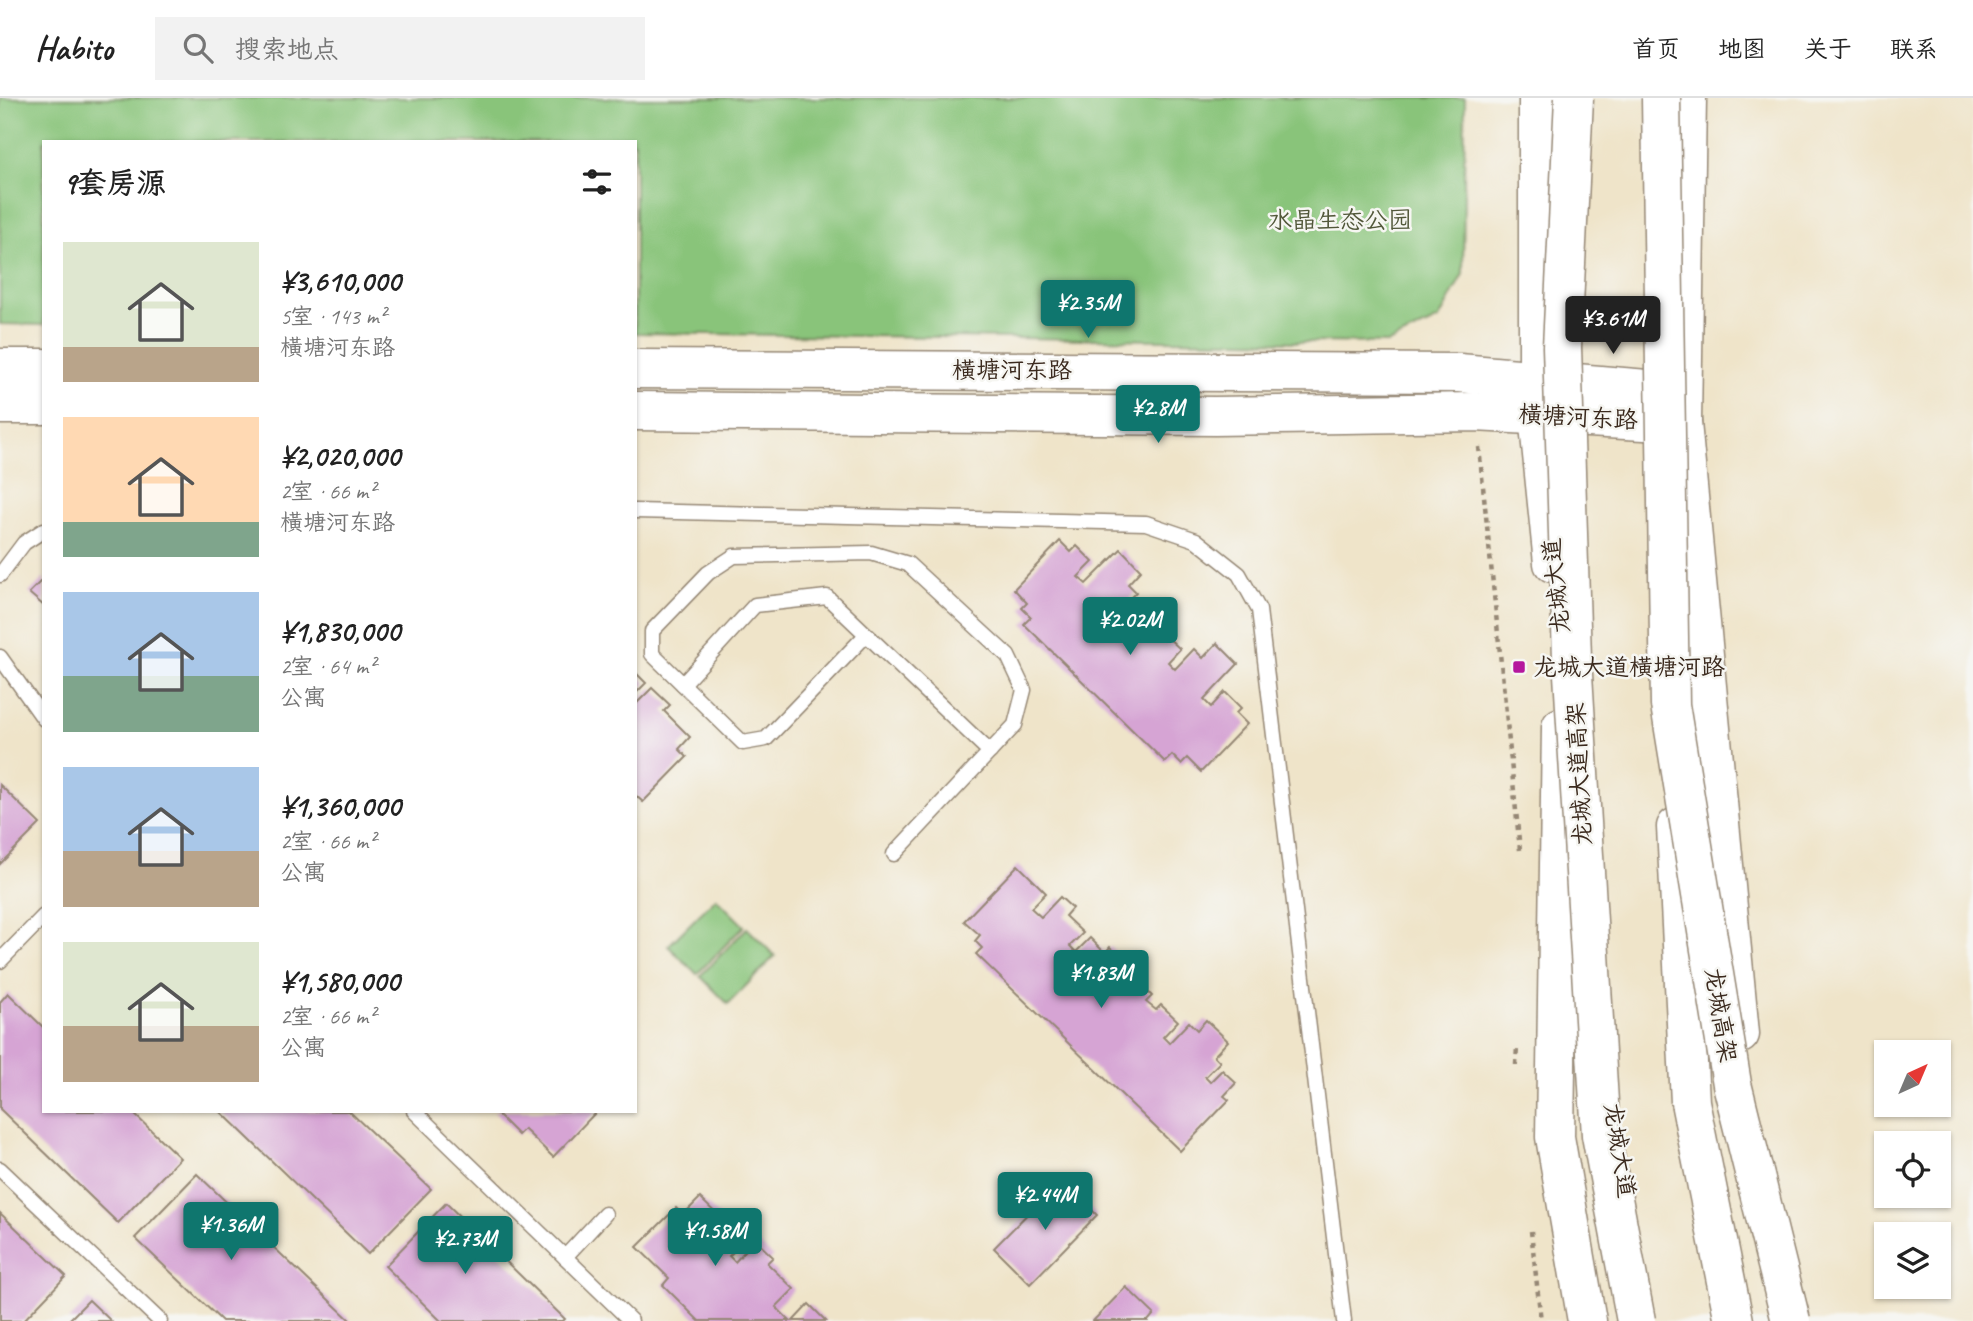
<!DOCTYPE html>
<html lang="zh">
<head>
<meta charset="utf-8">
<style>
	:root { --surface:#fff; --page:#f2f2f2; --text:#222; --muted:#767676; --line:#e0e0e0; --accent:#0f766e }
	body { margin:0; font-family:Caveat,"LXGW WenKai TC",sans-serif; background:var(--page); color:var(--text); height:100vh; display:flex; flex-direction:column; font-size:26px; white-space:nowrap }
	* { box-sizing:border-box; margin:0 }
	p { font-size:23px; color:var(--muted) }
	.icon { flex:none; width:38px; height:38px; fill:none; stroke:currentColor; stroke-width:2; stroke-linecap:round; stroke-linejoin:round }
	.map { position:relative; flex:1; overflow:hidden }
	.drawer { position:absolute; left:42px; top:42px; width:595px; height:973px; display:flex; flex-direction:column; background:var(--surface); border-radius:0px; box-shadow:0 2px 5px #0004 }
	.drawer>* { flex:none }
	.needle { width:46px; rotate:44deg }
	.controls { position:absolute; left:1874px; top:942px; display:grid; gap:14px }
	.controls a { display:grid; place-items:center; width:77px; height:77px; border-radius:0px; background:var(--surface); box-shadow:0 2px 5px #0004; font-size:35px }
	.price { position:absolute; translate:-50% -60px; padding:0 16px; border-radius:7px; background:var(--accent); color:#fff; font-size:23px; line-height:46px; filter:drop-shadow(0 2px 4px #0008) }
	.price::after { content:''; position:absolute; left:50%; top:42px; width:21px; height:16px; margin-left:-10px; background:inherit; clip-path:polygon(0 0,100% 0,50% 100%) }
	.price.on { background:#222; color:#fff }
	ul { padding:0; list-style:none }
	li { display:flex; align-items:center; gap:21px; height:175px; padding:0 21px }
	li span { display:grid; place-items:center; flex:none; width:196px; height:140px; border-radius:0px; color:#555 }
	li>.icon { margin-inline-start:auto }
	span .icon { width:84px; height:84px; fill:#fffc; stroke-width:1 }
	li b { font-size:30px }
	h2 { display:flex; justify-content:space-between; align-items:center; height:84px; padding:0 21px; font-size:30px }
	header { display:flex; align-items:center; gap:42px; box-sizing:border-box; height:98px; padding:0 35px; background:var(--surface); border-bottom:2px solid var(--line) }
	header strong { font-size:33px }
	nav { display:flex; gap:38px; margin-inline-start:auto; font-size:24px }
	.search { width:490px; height:63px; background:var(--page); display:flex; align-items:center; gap:18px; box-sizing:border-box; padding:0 24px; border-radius:0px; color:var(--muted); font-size:26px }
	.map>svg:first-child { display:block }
</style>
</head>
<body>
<header>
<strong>Habito</strong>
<div class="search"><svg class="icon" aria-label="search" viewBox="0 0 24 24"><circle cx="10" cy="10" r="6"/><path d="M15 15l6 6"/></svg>搜索地点</div>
<nav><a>首页</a><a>地图</a><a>关于</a><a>联系</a></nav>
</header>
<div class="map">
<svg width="1973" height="1223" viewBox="0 0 1973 1223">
	<rect width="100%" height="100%" fill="#f6f6f2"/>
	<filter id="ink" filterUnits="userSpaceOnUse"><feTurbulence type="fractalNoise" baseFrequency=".0143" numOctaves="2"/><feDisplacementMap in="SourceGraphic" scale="14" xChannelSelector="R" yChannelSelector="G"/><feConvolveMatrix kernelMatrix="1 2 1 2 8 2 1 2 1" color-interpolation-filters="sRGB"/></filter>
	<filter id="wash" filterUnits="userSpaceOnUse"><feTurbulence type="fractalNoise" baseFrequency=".00686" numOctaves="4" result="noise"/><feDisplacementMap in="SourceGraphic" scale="28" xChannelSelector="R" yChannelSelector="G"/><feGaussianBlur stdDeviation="1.57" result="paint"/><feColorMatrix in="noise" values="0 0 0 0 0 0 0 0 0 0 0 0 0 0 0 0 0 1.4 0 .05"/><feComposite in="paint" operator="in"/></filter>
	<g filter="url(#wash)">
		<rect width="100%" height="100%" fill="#efe4c9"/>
		<!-- green -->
		<g fill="#89c47a" stroke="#62774c" stroke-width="2">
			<path d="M 0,0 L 1465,0 L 1463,176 L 1439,221 L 1388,245 L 635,235 L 635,44 L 44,44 L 44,227 L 0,226 Z"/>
			<path d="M 716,800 L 744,828 L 697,876 L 668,848 Z"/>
			<path d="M 747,830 L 775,858 L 728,906 L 700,878 Z"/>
		</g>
		<g id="blocks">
			<!-- building -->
			<g fill="#d6a4d4">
				<path d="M 1060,443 L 1071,454 L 1077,448 L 1093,464 L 1078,479 L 1086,486 L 1121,451 L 1141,472 L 1128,486 L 1136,494 L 1117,514 L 1125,521 L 1137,509 L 1153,525 L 1149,529 L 1159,539 L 1163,535 L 1180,551 L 1168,564 L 1175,571 L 1194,551 L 1203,560 L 1217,545 L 1238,566 L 1204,602 L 1211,609 L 1225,594 L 1241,610 L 1236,615 L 1247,626 L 1201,674 L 1187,660 L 1181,666 L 1172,657 L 1165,664 L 1024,526 L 1031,519 L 1022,510 L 1027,505 L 1014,491 Z"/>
				<path d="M 44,480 L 44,508 L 29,495 Z"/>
				<path d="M 635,574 L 646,585 L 635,596 Z"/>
				<path d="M 652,590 L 670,607 L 664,613 L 690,639 L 679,651 L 687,659 L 643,704 L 635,697 L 635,607 Z"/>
				<path d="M 0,687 L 40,726 L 0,766 Z"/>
				<path d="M 1018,767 L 1046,795 L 1031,810 L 1041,819 L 1060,799 L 1072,810 L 1065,818 L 1083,835 L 1070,848 L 1076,854 L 1090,840 L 1105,855 L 1110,849 L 1125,863 L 1108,881 L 1122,894 L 1135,881 L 1152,898 L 1146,904 L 1156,912 L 1161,907 L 1178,923 L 1163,939 L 1169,945 L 1189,924 L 1197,932 L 1206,922 L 1228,943 L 1214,958 L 1220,964 L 1205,979 L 1210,984 L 1222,972 L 1236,985 L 1224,998 L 1229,1002 L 1180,1053 L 976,856 L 982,850 L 975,843 L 980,837 L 964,823 Z"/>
				<path d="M 8,895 L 44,930 L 44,1013 L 131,1013 L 180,1060 L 118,1125 L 0,1011 L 0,904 Z"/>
				<path d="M 220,1013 L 349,1013 L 431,1091 L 368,1156 Z"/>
				<path d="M 494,1013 L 597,1013 L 553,1059 L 524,1031 L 518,1037 Z"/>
				<path d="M 197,1076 L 351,1223 L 222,1223 L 135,1140 Z"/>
				<path d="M 1061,1082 L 1097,1117 L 1030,1186 L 994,1150 Z"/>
				<path d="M 700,1100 L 730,1129 L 735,1123 L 750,1137 L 729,1158 L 735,1164 L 755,1142 L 773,1159 L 767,1165 L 794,1191 L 776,1209 L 790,1223 L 699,1223 L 663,1187 L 669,1180 L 637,1149 L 676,1110 L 683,1117 Z"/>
				<path d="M 446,1105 L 565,1221 L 563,1223 L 441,1223 L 385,1168 Z"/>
				<path d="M 0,1115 L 66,1178 L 23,1223 L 0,1223 Z"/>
				<path d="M 1126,1189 L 1154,1216 L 1148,1223 L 1093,1223 Z"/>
				<path d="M 89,1202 L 111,1223 L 68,1223 Z"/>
				<path d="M 809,1206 L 826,1223 L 793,1223 Z"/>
			</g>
		</g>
	</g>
	<g filter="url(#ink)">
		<use href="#blocks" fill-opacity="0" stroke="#958774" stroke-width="2"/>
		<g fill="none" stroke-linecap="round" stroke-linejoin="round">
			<defs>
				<g id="service">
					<path d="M 635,413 L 1146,425 L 1196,442 L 1239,476 L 1259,512 L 1344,1223"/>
					<path d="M 0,477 L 24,445 L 44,432"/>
					<path d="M 866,537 L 766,641 L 743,645 L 652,556 L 652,533 L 708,475 L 734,458 L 871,455 L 908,466 L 1008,558 L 1024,592 L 1015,627 L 894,756"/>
					<path d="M 0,559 L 44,621"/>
					<path d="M 683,586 L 755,507 L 827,499 L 990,654"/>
					<path d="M 0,863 L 44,818"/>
					<path d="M 414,1013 L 631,1223"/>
					<path d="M 0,1071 L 160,1223"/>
					<path d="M 565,1159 L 605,1116"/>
				</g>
				<g id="secondary">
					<path d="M 0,270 L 44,270"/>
					<path d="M 635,271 L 1459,275 L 1682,294"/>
					<path d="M 0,307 L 44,307"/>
					<path d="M 635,313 L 1215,318 L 1475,314 L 1682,325"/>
				</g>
				<g id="primary">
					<path d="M 1538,0 L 1538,317 L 1553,465"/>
					<path d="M 1687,0 L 1682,325 L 1740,936"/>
					<path d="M 1561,629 L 1555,1039 L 1587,1223"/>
				</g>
				<path id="trunk" d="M 1676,729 L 1690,1004 L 1734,1223"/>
			</defs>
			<!-- service casing -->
			<use href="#service" stroke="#958774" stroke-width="17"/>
			<!-- secondary casing -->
			<use href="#secondary" stroke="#958774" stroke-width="41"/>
			<!-- primary casing -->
			<use href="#primary" stroke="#958774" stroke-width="41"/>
			<!-- trunk casing -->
			<use href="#trunk" stroke="#958774" stroke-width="41"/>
			<!-- path -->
			<g stroke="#958774" stroke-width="4.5" stroke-dasharray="5 5" stroke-linecap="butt">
				<path d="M 1479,349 L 1520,752"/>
				<path d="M 1516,967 L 1517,948"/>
				<path d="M 1531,1133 L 1541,1223"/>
			</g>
			<!-- service -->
			<use href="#service" stroke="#fff" stroke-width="14"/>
			<!-- secondary -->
			<use href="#secondary" stroke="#fff" stroke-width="38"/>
			<!-- primary -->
			<use href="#primary" stroke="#fff" stroke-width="38"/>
			<!-- trunk -->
			<use href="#trunk" stroke="#fff" stroke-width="38"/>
			<defs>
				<g id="trunk-bridge">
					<path d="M 1574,0 L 1562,249 L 1572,560 L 1601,1037 L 1636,1223"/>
					<path d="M 1661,0 L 1670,607 L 1732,986 L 1791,1223"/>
				</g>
			</defs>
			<!-- trunk-bridge casing -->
			<use href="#trunk-bridge" stroke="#958774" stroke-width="41" stroke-linecap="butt"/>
			<!-- trunk-bridge -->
			<use href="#trunk-bridge" stroke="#fff" stroke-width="38"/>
		</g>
	</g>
	<!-- markers -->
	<rect fill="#b5179e" stroke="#f6f6f2" stroke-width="2.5" x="1512" y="562" width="14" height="14" rx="3.5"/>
	<g text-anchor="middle" stroke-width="5" stroke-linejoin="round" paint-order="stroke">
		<!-- park labels -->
		<g font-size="24" fill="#52583a" stroke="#f6f6f2">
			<text x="1340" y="130">水晶生态公园</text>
		</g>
		<!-- street labels -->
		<g font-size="24" fill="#3b2a1e" stroke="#f6f6f2">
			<text x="1012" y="280">横塘河东路</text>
			<text transform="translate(1578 319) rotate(3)" y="8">横塘河东路</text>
			<text transform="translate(1556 488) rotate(-96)" y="8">龙城大道</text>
			<text transform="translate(1579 676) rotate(-93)" y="8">龙城大道高架</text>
			<text transform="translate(1721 917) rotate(81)" y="8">龙城高架</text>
			<text transform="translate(1620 1052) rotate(81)" y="8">龙城大道</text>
		</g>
		<!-- poi labels -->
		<g font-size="24" fill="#3b2a1e" stroke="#f6f6f2" text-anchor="start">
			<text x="1533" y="577">龙城大道横塘河路</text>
		</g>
	</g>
</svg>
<div class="controls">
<a><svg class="needle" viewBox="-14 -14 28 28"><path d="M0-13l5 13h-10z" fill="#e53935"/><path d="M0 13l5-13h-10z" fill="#767676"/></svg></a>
<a><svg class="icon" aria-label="locate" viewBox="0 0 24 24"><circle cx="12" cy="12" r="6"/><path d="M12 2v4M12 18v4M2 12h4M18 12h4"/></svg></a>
<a><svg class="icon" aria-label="layers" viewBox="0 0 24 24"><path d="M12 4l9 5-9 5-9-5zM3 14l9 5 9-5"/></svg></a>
</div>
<b class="price" style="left:1088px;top:242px">¥2.35M</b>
<b class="price on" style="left:1613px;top:258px">¥3.61M</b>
<b class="price" style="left:1158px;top:347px">¥2.8M</b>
<b class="price" style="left:1130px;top:559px">¥2.02M</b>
<b class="price" style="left:1101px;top:912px">¥1.83M</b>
<b class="price" style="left:1045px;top:1134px">¥2.44M</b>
<b class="price" style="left:231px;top:1164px">¥1.36M</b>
<b class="price" style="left:715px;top:1170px">¥1.58M</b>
<b class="price" style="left:465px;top:1178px">¥2.73M</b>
<section class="drawer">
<h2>9套房源<svg class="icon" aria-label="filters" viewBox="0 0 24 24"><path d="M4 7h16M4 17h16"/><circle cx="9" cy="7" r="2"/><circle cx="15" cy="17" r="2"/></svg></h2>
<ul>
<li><span style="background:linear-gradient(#dfe7d0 75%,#b9a48a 0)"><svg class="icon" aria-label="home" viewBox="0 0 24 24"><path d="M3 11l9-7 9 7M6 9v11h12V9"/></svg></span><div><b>¥3,610,000</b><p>5室 · 143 m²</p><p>横塘河东路</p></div></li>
<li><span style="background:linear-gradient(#ffd9b3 75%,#7fa58c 0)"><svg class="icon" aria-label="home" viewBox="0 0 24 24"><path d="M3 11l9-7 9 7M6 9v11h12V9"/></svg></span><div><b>¥2,020,000</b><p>2室 · 66 m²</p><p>横塘河东路</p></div></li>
<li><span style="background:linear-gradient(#a9c7e8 60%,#7fa58c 0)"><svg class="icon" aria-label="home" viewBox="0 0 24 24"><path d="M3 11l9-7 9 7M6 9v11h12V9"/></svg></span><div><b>¥1,830,000</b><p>2室 · 64 m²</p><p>公寓</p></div></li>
<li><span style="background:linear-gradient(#a9c7e8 60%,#b9a48a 0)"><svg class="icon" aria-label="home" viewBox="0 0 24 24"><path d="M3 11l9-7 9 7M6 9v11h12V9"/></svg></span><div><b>¥1,360,000</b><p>2室 · 66 m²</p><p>公寓</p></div></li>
<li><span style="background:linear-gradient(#dfe7d0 60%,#b9a48a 0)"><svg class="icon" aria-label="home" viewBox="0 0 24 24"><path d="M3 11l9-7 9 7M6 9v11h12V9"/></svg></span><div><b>¥1,580,000</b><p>2室 · 66 m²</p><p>公寓</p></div></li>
</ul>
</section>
</div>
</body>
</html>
